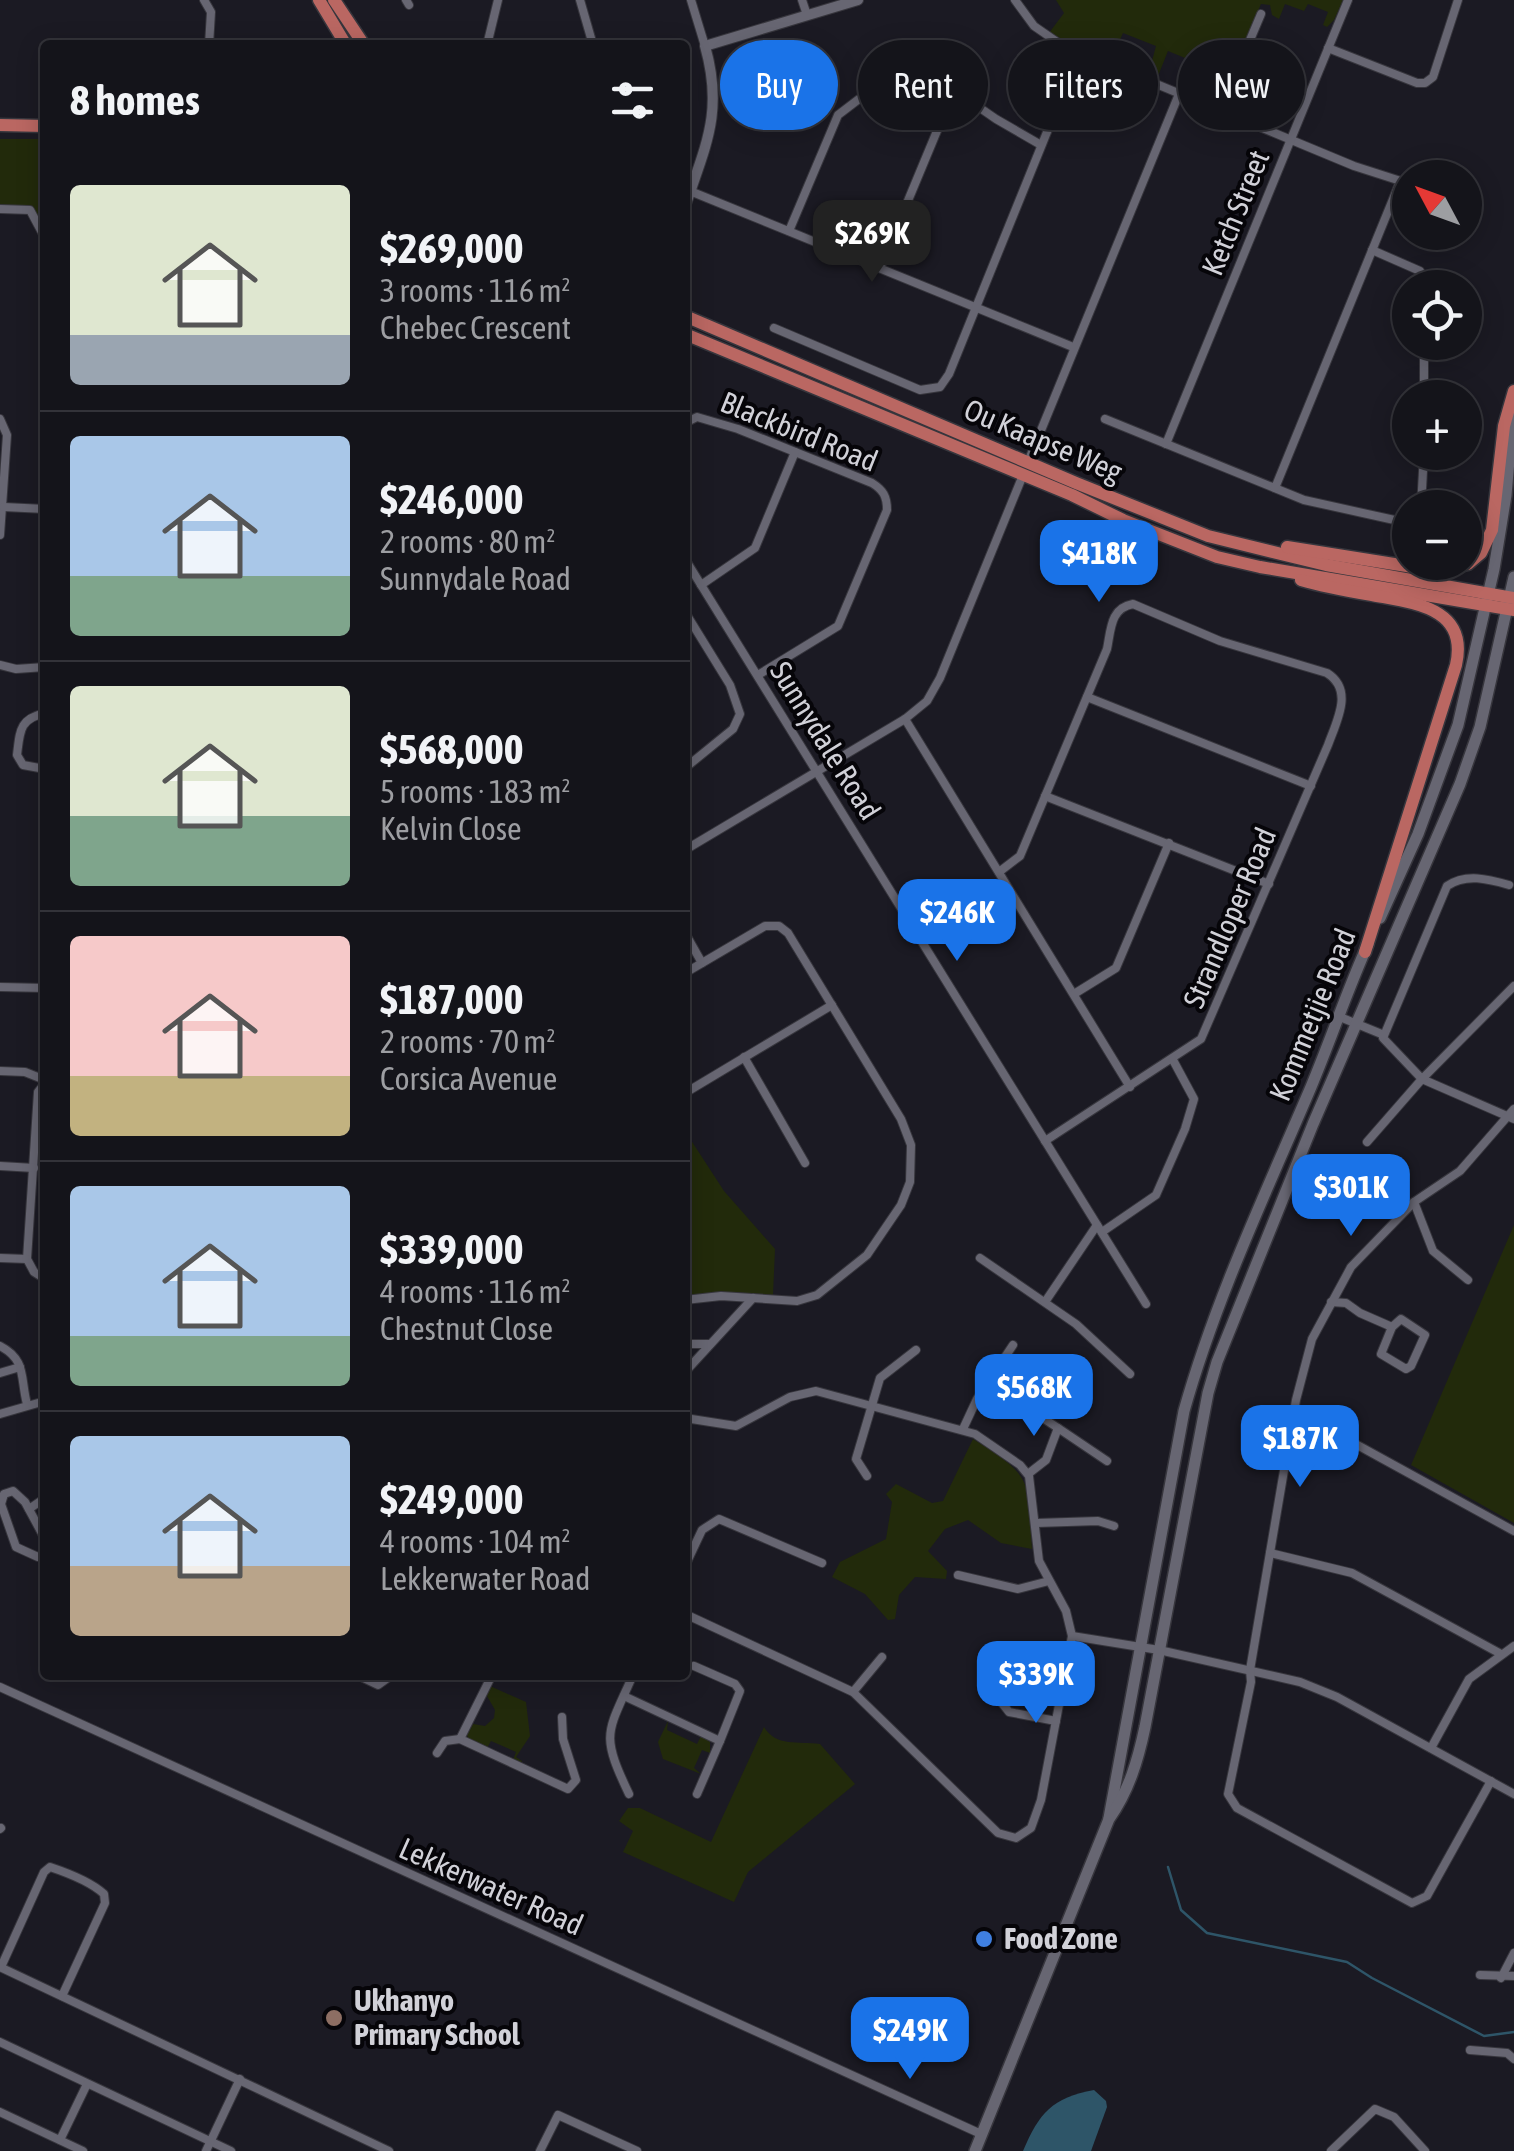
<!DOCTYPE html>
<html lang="en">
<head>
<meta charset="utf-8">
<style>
	:root { --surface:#14141a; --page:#1d1d23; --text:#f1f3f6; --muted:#9d9ea2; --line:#333339; --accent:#1a73e8 }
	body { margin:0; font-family:"Asap Condensed",sans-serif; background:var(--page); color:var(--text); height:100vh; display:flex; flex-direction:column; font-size:38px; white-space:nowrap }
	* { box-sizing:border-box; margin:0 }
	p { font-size:32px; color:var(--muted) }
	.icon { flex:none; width:55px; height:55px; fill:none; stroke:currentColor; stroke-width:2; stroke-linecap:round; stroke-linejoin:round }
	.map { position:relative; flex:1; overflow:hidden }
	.details { position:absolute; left:40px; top:40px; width:650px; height:1640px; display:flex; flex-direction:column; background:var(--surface); border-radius:10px; box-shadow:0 5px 25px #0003,0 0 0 2px var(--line) }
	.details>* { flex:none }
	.top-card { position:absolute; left:720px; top:40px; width:642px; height:90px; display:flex; gap:20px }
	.needle { width:65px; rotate:311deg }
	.tools { position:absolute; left:1392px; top:160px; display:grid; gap:20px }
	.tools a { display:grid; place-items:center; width:90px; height:90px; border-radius:50%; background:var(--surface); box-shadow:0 5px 25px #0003,0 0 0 2px var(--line); font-size:50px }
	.price { position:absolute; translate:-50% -85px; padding:0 22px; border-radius:20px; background:var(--accent); color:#fff; font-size:32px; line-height:65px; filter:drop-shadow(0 2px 5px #0008) }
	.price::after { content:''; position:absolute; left:50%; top:60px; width:30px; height:22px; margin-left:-15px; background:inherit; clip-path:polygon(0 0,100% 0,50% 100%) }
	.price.current { background:#222; color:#fff }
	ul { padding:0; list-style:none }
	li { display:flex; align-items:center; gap:30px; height:250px; padding:0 30px }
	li+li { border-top:2px solid var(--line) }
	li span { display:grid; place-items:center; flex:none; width:280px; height:200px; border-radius:10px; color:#555 }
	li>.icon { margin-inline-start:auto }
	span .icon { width:120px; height:120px; fill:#fffc; stroke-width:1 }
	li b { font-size:42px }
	h2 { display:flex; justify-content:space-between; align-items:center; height:120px; padding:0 30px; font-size:42px }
	.pill { padding:0 35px; border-radius:45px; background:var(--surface); box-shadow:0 5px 25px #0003,0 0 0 2px var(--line); font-size:35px; line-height:90px }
	.pill.current { background:var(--accent); color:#fff }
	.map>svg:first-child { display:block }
</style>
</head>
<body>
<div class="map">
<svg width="1514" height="2151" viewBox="0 0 1514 2151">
	<rect width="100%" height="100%" fill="#1b1a23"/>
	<!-- green -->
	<g fill="#222a0b">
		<path d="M 1056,0 L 1343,0 L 1334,20 L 1327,27 L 1323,25 L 1328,12 L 1308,4 L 1304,11 L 1285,4 L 1279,19 L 1272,15 L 1270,5 L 1261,4 L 1242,47 L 1219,38 L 1207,67 L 1168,51 L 1158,76 L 1149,72 L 1156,46 L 1123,33 L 1114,53 L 1128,59 L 1124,67 L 1049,33 L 1064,13 Z"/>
		<path d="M 0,139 L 45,139 L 45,225 C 34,205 21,205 0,206 Z"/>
		<path d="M 685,1131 L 724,1191 L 775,1249 L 773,1295 L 733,1292 L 685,1295 Z"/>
		<path d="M 1514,1225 L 1514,1523 L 1411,1465 Z"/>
		<path d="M 973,1439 C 1036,1478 1027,1480 1032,1549 L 1001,1543 L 968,1520 L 945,1529 L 928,1551 L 947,1571 L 946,1579 L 915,1577 L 899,1595 L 895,1619 L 888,1620 L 865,1594 L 832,1577 L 840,1562 L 886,1539 L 892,1502 L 886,1494 L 896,1484 L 932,1503 L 943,1501 Z"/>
		<path d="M 490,1686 L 526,1702 L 530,1736 L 516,1757 L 522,1761 L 521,1764 L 513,1760 L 516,1752 L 491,1741 L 487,1748 L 469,1740 L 467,1735 L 473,1724 L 485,1726 L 494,1718 L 495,1710 L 487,1696 Z"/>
		<path d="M 668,1721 L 667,1730 L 697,1744 L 701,1736 L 710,1742 L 710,1753 L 702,1750 L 694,1768 L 701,1774 L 663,1759 L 658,1742 Z"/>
		<path d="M 764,1727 C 776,1747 798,1741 820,1744 L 855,1784 L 748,1872 L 734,1902 L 623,1852 L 633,1831 L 619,1821 L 628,1808 L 640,1808 L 711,1842 Z"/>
	</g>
	<!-- water -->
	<path fill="#2e5568" d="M 1094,2090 L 1106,2101 L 1107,2107 L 1091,2151 L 1023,2151 C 1039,2113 1052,2098 1094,2090 Z"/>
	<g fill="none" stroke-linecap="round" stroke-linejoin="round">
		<!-- stream -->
		<path stroke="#2e5568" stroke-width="2.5" d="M 1168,1867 L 1181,1910 L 1207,1933 L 1347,1962 L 1372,1978 L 1484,2036 L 1514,2032"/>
		<defs>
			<g id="minor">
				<path d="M 204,0 L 211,12 L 209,45"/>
				<path d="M 406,0 L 409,5"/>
				<path d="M 580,0 L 593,45"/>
				<path d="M 691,0 L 705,46"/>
				<path d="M 802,0 L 807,15"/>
				<path d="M 1015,0 L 1034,26 L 1060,44 L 1354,166 L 1410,184"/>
				<path d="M 487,45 L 498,0"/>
				<path d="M 1328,48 L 1417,83 L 1425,83 L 1433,77 L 1458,0"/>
				<path d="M 1220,111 L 1261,14"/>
				<path d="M 685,189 L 1073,347"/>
				<path d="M 0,209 L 30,210 L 45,238"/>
				<path d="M 789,231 L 838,115 L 859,99 L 915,82 L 935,82 L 954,90 L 996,119 L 1041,145"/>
				<path d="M 1372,250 L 1420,271 L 1425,288"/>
				<path d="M 880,268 L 954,90"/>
				<path d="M 774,328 L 920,390 L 940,387 L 949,374 L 1079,53"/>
				<path d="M 1424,342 L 1424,398"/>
				<path d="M 0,419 L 7,435 L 0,535"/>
				<path d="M 1105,419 L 1304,500 L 1399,521 L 1410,520"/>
				<path d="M 685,423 L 697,417 L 738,429 L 872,483 C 883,490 887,496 887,510 L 838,626 L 758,675"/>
				<path d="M 1166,444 L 1348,0"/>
				<path d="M 1028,462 L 1179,94"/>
				<path d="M 1275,488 L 1400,182"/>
				<path d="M 4,507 L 45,509"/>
				<path d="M 1421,508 L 1424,452"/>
				<path d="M 685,559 L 1146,1304"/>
				<path d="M 701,585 L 755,548 L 795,452"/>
				<path d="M 685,612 L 730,685 L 740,714 L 733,729 L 685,768"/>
				<path d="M 0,665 L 16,669 L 45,667"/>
				<path d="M 1087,697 L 1311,786"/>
				<path d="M 45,713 C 19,719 20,731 17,755 L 23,765 L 45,769"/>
				<path d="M 905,719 L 1130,1087"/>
				<path d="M 1045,796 L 1269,884"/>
				<path d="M 685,850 L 905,719 L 927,701 L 940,678 L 1023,475"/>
				<path d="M 999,872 L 1020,856 L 1107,649 C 1111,630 1110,608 1133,604 L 1220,641 L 1327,673 C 1354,690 1337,720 1328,745 L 1201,1039 L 1045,1141"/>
				<path d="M 1509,885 C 1488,879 1466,873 1447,886 L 1383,1038 L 1422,1079 L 1514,1119"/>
				<path d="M 685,933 L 702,963"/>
				<path d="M 685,973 L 765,926 L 779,926 L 788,933 L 901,1119 L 911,1145 L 910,1182 L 901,1205 L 867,1255 L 817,1295 L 797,1301 L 721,1296 L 685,1300"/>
				<path d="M 0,987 L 45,988"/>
				<path d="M 1074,994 L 1116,968 L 1169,843"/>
				<path d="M 1340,1017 L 1384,1035"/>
				<path d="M 744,1057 L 805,1163"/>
				<path d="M 0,1071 L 25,1072 L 45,1080"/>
				<path d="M 45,1083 L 38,1092 L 27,1259 L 34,1272 L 45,1279"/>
				<path d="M 685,1093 L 832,1005"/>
				<path d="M 1367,1142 L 1422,1079 L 1514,986"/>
				<path d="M 0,1166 L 34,1168"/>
				<path d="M 1414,1202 L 1433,1251 L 1468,1280"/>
				<path d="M 1102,1232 L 1156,1195 L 1185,1129 L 1194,1099 L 1173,1060"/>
				<path d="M 0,1258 L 27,1259"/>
				<path d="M 980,1258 L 1076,1324 L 1130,1374"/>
				<path d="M 1045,1302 L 1097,1225"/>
				<path d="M 1331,1302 L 1346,1303 L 1360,1313 L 1392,1327"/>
				<path d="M 1401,1319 L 1425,1335 L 1411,1366 L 1406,1369 L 1381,1354 L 1392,1327 Z"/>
				<path d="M 685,1344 L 710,1344"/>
				<path d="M 0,1346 C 27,1360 20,1378 27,1404"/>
				<path d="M 685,1372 L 753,1298"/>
				<path d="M 0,1373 L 20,1367"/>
				<path d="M 1026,1407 L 1058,1428 L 1046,1460 L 1028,1474"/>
				<path d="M 0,1414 L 45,1401"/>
				<path d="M 685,1418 L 736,1426 L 790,1397 L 816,1391 L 975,1434 L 1020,1465 L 1029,1476 L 1039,1561 L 1066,1611 L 1072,1636 L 1041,1800 L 1031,1828 L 1016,1838 L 998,1833 L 853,1692 L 685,1614"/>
				<path d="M 1294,1420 L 1330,1430 L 1514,1531"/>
				<path d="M 1058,1428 L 1107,1461"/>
				<path d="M 963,1429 L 977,1399 L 1013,1345"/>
				<path d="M 867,1476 L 856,1459 L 880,1378 L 916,1350"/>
				<path d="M 29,1509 L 45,1498"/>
				<path d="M 1036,1523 L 1098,1521 L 1114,1526"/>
				<path d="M 45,1539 L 25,1502 L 13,1491 L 4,1494 L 1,1504 L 16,1547 L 38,1557 L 45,1556"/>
				<path d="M 1270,1553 L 1352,1573 L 1501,1654"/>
				<path d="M 685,1566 L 702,1530 L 719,1519 L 822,1563"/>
				<path d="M 958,1575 L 1018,1589 L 1049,1581"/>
				<path d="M 1072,1636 L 1159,1650 L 1300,1682 L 1337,1697 L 1514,1794"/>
				<path d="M 694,1666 L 735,1684 L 740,1691 L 720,1741"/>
				<path d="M 357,1675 L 378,1685 L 392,1675"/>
				<path d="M 492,1675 L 460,1739 L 568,1789 L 576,1780 L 563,1739 L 562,1717"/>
				<path d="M 0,1687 L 981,2134"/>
				<path d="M 990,1688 L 1009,1712 L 1056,1721"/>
				<path d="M 853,1692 L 882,1657"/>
				<path d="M 624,1696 L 720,1741 L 697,1794"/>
				<path d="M 1431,1748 L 1469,1679 L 1514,1646"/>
				<path d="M 437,1753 L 445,1741 L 460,1739"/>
				<path d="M 1491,1781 L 1427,1896 L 1412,1903 L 1237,1808 L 1228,1794 L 1251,1682 L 1250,1670 L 1296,1400 L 1312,1339 L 1351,1267 L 1414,1202 L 1460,1171 L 1514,1109"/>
				<path d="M 629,1794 C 600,1733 607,1734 633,1675"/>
				<path d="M 0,1829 L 1,1828"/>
				<path d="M 0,1967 L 389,2151"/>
				<path d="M 1,1967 L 44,1872 L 50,1867 C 68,1873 90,1881 104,1894 L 105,1903 L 62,1996"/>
				<path d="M 1480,1975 L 1514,1976"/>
				<path d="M 1501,1978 L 1514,1953"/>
				<path d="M 0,2042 L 231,2151"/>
				<path d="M 1470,2050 L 1507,2053 L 1514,2059"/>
				<path d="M 0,2112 L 83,2151"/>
				<path d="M 60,2140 L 87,2084"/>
				<path d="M 206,2151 L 240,2079"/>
				<path d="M 540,2151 L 558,2115 L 637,2151"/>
				<path d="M 1331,2151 L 1375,2109 L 1394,2117 L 1425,2151"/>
			</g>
			<path id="tertiary" d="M 685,207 C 705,146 724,113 705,46 L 858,0"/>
			<g id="secondary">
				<path d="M 1380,918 L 1418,834 L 1458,725 L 1494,569 L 1506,495 L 1514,403"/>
				<path d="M 1109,1818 L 1184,1411 C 1215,1301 1263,1199 1308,1094 C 1329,1045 1346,993 1368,944"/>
				<path d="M 975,2151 L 1109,1819 C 1129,1791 1138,1760 1145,1727 L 1208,1393 L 1217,1362 L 1313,1124 L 1460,784 L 1480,727 L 1514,577"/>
			</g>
			<g id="primary">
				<path d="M 319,0 L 346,45"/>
				<path d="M 334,0 L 364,45"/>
				<path d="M 0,125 L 45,126"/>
				<path d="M 685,316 L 1076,483 L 1208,536 L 1326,565 L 1514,598"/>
				<path d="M 685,334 L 1072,495 L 1123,520 L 1217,557 L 1260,567 L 1514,610"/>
				<path d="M 1287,547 L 1438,571 L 1468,564 L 1481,553 L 1492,530 L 1504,426 L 1514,391"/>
				<path d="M 1301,580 C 1324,587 1348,591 1372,595 C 1413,603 1469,607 1456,665 L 1365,952"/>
			</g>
		</defs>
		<!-- minor casing -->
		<use href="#minor" stroke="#37363d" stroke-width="10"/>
		<!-- tertiary casing -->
		<use href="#tertiary" stroke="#37363d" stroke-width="12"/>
		<!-- secondary casing -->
		<use href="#secondary" stroke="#37363d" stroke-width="14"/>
		<!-- primary casing -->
		<use href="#primary" stroke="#37363d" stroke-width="15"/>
		<!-- minor -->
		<use href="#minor" stroke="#676672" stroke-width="8"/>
		<!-- tertiary -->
		<use href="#tertiary" stroke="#676672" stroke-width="10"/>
		<!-- secondary -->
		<use href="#secondary" stroke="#676672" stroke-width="11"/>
		<!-- primary -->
		<use href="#primary" stroke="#ba6762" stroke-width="12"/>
	</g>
	<!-- markers -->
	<circle fill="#3f7fe0" stroke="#060509" stroke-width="4" cx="984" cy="1939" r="10"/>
	<circle fill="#8d6e63" stroke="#060509" stroke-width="4" cx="334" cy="2018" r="10"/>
	<g text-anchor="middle" stroke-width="8" stroke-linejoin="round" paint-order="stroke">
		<!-- street labels -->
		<g font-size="30" fill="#d1d1d8" stroke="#060509">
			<text transform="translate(1236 213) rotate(-68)" y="10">Ketch Street</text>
			<text transform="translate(799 432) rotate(22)" y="10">Blackbird Road</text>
			<text transform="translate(1043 441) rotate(23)" y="10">Ou Kaapse Weg</text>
			<text transform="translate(825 741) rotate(58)" y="10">Sunnydale Road</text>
			<text transform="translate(1230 918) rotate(-67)" y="10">Strandloper Road</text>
			<text transform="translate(1313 1015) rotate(-68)" y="10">Kommetjie Road</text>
			<text transform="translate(491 1887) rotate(24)" y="10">Lekkerwater Road</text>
		</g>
		<!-- poi labels -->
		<g font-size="30" font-weight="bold" fill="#d1d1d8" stroke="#060509" text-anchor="start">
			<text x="1004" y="1949">Food Zone</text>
			<text x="354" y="2011">Ukhanyo<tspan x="354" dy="34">Primary School</tspan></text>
		</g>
	</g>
</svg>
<div class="tools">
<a><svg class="needle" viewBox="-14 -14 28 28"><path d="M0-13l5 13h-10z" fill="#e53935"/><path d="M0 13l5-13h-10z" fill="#9d9ea2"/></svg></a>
<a><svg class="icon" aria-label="locate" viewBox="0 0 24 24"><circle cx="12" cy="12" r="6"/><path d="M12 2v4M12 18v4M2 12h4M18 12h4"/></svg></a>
<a>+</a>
<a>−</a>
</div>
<b class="price current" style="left:872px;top:285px">$269K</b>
<b class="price" style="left:1099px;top:605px">$418K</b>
<b class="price" style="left:957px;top:964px">$246K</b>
<b class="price" style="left:1351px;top:1239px">$301K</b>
<b class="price" style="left:1034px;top:1439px">$568K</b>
<b class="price" style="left:1300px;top:1490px">$187K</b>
<b class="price" style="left:1036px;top:1726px">$339K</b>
<b class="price" style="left:910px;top:2082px">$249K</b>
<div class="top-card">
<a class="pill current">Buy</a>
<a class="pill">Rent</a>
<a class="pill">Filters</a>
<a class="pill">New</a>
</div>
<section class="details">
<h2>8 homes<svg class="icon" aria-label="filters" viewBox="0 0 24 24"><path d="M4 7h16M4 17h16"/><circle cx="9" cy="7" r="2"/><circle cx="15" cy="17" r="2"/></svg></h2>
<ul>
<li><span style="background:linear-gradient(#dfe7d0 75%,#9aa5b1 0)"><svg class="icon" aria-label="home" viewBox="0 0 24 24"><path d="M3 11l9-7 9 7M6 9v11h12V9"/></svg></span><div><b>$269,000</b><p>3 rooms · 116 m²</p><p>Chebec Crescent</p></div></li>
<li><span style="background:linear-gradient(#a9c7e8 70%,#7fa58c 0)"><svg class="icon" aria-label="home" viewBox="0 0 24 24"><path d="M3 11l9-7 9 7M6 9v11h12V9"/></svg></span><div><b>$246,000</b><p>2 rooms · 80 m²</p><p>Sunnydale Road</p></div></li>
<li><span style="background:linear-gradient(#dfe7d0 65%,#7fa58c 0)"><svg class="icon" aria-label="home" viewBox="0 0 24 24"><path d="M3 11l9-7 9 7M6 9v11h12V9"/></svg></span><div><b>$568,000</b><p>5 rooms · 183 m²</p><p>Kelvin Close</p></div></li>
<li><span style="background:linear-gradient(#f6c9c9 70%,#c2b280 0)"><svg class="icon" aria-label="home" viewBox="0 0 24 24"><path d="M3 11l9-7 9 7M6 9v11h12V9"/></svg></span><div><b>$187,000</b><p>2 rooms · 70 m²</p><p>Corsica Avenue</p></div></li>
<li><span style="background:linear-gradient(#a9c7e8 75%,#7fa58c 0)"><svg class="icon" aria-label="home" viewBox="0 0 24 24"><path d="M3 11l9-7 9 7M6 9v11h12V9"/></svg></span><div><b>$339,000</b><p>4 rooms · 116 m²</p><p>Chestnut Close</p></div></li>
<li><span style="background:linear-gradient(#a9c7e8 65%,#b9a48a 0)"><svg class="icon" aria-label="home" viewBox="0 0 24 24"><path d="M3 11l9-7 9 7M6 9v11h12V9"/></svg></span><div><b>$249,000</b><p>4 rooms · 104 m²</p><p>Lekkerwater Road</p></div></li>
</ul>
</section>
</div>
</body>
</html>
